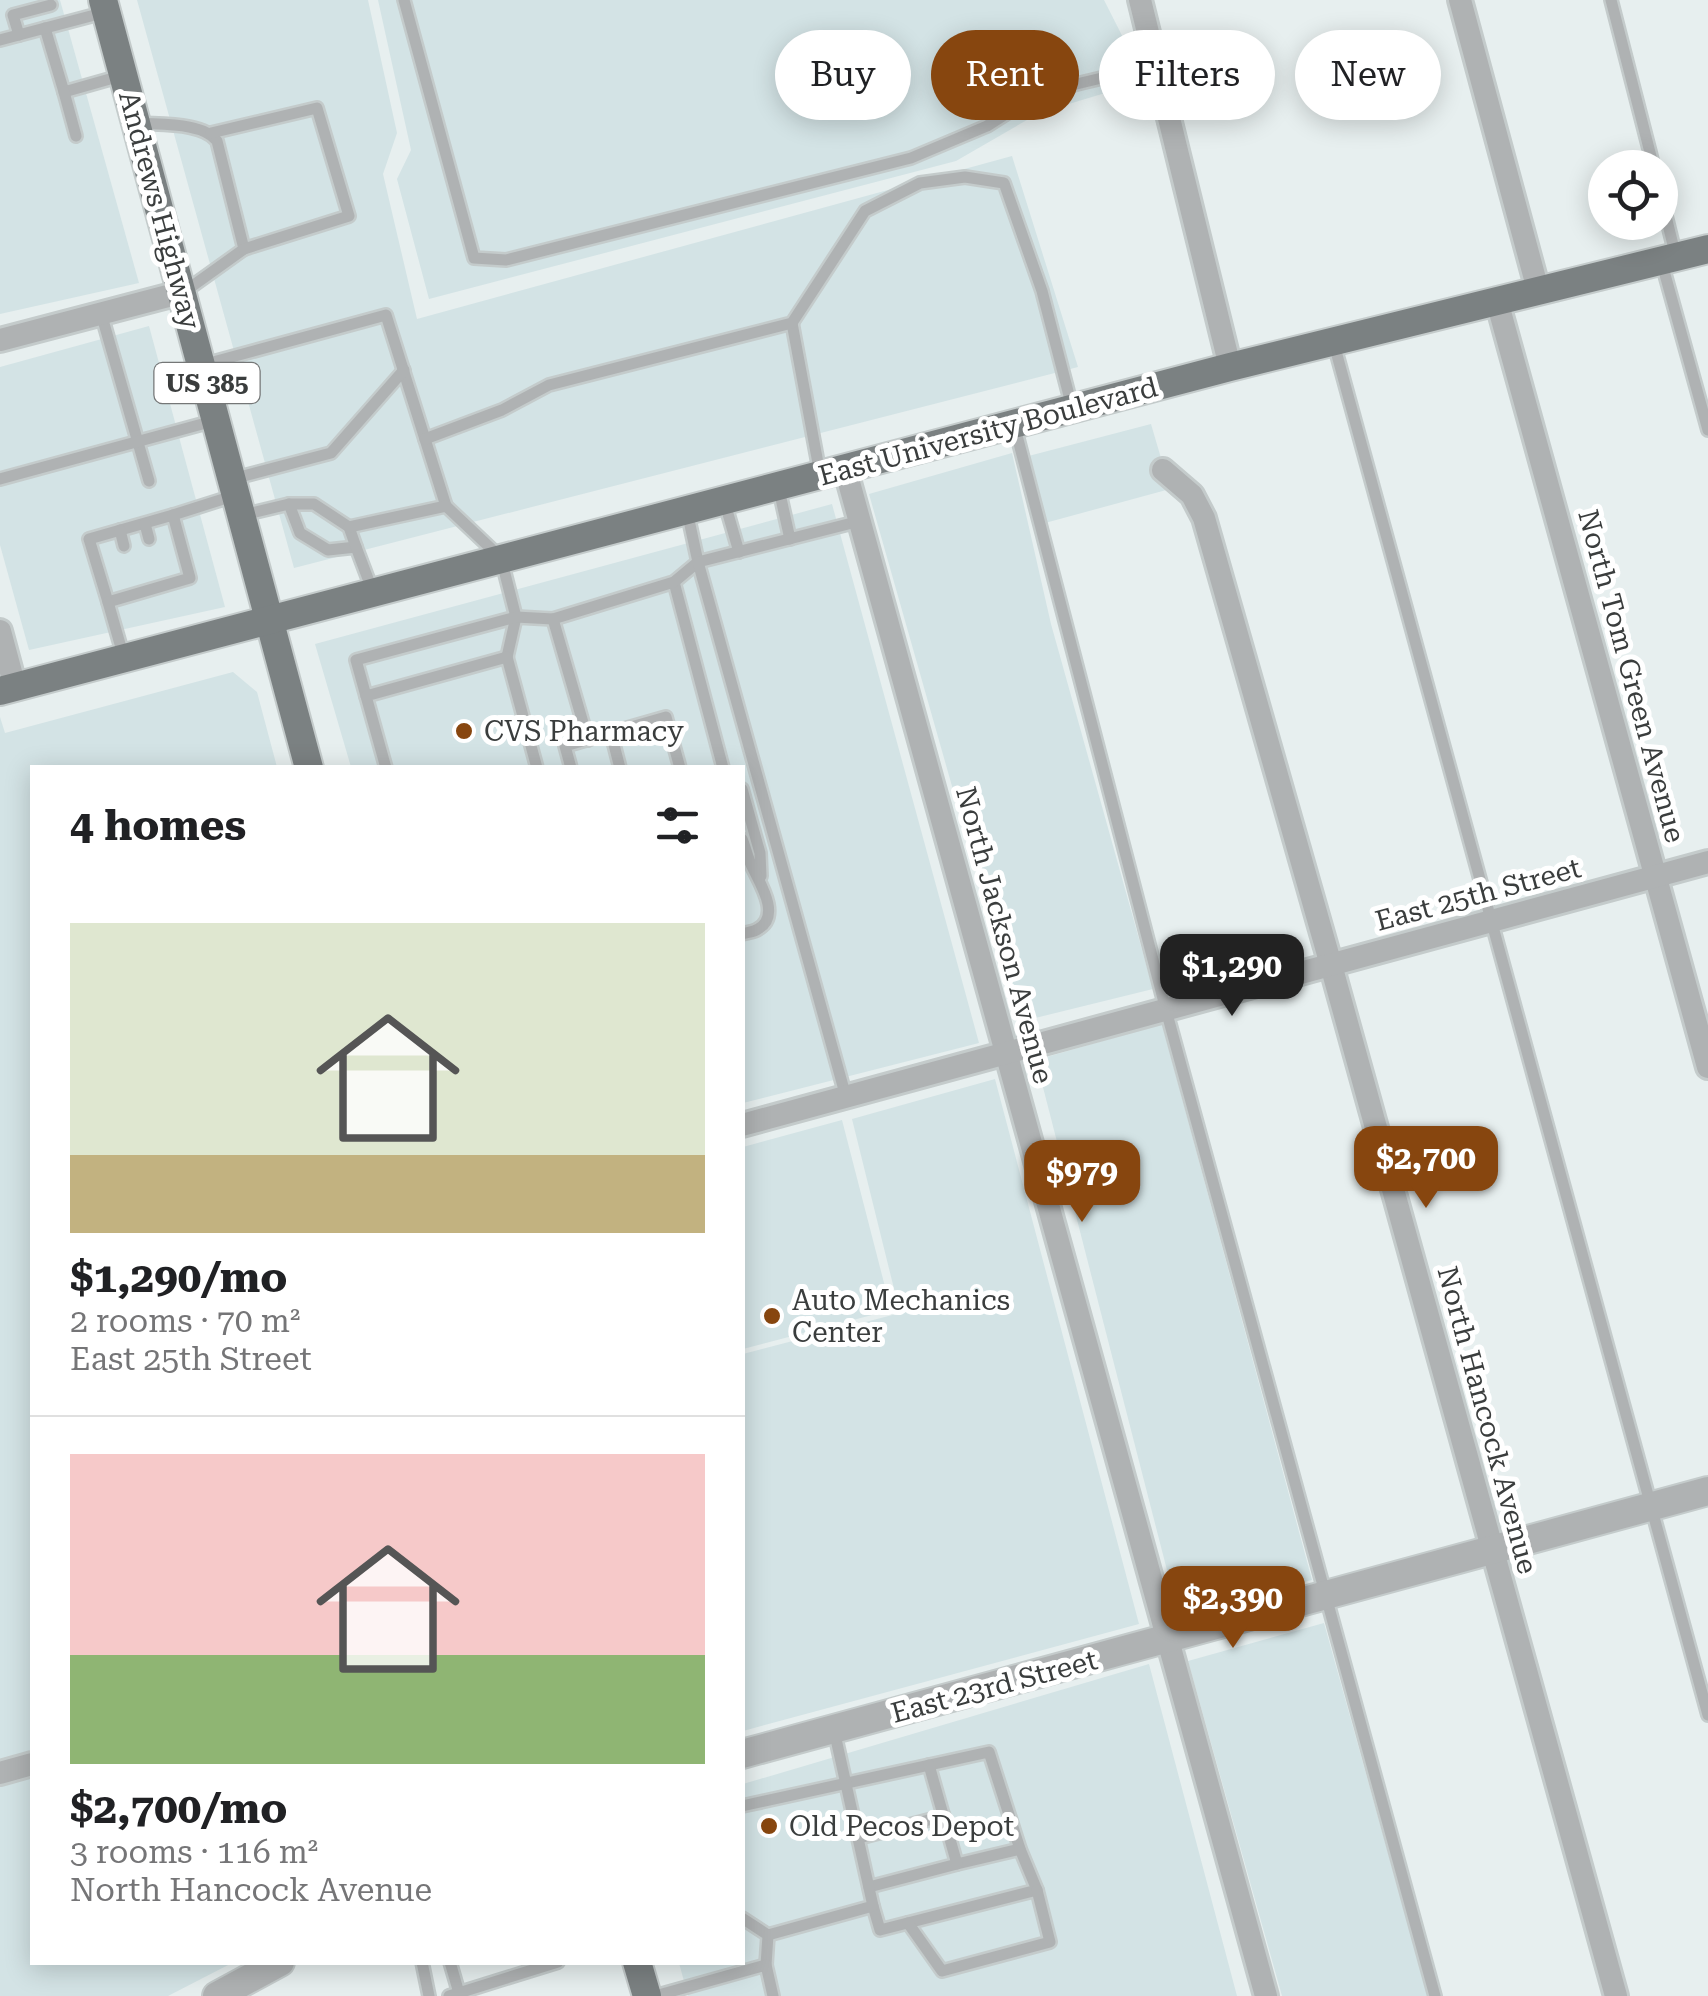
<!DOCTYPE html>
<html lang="en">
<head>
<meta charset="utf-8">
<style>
	:root { --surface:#fff; --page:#f6f6f6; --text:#202124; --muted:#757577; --line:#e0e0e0; --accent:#87460f }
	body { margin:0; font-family:"Roboto Serif",serif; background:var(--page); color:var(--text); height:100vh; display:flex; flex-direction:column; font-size:38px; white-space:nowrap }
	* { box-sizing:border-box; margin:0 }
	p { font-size:32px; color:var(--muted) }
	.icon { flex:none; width:55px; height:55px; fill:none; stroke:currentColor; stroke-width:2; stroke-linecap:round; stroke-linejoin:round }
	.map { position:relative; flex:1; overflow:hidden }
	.drawer { position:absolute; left:30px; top:765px; width:715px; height:1200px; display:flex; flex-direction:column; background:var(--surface); border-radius:0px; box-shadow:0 5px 25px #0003 }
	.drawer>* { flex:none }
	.guide { position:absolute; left:775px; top:30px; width:782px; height:90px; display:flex; gap:20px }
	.controls { position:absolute; left:1588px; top:150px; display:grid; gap:20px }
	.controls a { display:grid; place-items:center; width:90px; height:90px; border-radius:50%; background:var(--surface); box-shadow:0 5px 25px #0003; font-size:50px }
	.price { position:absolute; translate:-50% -85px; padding:0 22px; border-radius:20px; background:var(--accent); color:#fff; font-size:32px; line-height:65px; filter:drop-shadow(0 2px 5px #0008) }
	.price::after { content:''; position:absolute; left:50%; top:60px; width:30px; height:22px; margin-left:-15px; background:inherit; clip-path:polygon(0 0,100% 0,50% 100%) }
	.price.selected { background:#222; color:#fff }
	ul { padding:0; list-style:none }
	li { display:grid; align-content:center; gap:20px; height:530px; padding:0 40px }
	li+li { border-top:2px solid var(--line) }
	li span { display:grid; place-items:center; height:310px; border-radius:0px; color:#555 }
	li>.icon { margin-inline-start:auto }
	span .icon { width:180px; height:180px; fill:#fffc; stroke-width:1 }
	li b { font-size:42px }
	h2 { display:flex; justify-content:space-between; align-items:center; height:120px; padding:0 40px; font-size:42px }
	.pill { padding:0 35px; border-radius:45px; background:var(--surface); box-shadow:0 5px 25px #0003; font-size:35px; line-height:90px }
	.pill.selected { background:var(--accent); color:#fff }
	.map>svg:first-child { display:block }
</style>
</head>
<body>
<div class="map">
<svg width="1708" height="1996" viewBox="0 0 1708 1996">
	<rect width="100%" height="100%" fill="#e7efef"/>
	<!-- built -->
	<g fill="#d3e3e5">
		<path d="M 0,0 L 60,0 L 139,283 L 0,314 Z"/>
		<path d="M 137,0 L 368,0 L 397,133 L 383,174 L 417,319 L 1012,156 L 1078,367 L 294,568 Z"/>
		<path d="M 378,0 L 1104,0 L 1145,81 L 1039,113 L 956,161 L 429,299 L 397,179 L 411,150 Z"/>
		<path d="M 149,326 L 225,607 L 29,650 L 0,545 L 0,367 Z"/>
		<path d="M 1151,424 L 1170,489 L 1034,526 L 1017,459 Z"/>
		<path d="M 1012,453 L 1051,624 L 1153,989 L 1019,1022 L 869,494 Z"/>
		<path d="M 832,504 L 979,1043 L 743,1103 L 742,768 L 351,767 L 315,644 Z"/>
		<path d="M 233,672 L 257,692 L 277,767 L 32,768 L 32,1962 L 232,1963 L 168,1996 L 0,1996 L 0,717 L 5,733 Z"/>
		<path d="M 1162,1024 L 1312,1580 L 1178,1613 L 1036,1060 Z"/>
		<path d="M 995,1079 L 1139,1624 L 743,1731 L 743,1354 L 900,1313 L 852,1119 Z"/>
		<path d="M 842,1120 L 891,1310 L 743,1349 L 743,1147 Z"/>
		<path d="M 1324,1623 L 1428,1996 L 1282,1996 L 1188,1661 Z"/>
		<path d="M 1149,1664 L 1237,1996 L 688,1996 L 679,1963 L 742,1962 L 743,1784 Z"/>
	</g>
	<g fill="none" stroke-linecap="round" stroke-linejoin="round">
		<defs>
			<g id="service">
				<path d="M 404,0 L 474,258 L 506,260 L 911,158 L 987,126 L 1039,93 L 1156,65"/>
				<path d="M 1611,0 L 1654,168"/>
				<path d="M 45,28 L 64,92 L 124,75"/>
				<path d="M 19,35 L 13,15 L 51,5"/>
				<path d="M 0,40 L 106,12"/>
				<path d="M 64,92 L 76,136"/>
				<path d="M 137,123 C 160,125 203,122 217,141 L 244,249 L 184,292"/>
				<path d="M 211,133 L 317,108 L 349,216 L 244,249"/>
				<path d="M 1660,192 L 1676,257"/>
				<path d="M 1661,260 L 1708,430"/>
				<path d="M 101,313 L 149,481"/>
				<path d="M 792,323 L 820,474"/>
				<path d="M 1334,344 L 1708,1715"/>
				<path d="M 202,365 L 386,315 L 446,506"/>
				<path d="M 1014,424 L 1166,1010 L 1435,1996"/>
				<path d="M 425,439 L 502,410 L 549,385 L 792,323 L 865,211 L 920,183 L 965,177 L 1004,183 L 1042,291 L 1072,407"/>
				<path d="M 0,479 L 217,420"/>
				<path d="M 232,479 L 331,453 L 404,370"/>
				<path d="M 778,485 L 790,539"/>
				<path d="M 724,500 L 739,552"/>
				<path d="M 289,504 L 300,533 L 328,550 L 356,547 L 373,592"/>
				<path d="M 173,515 L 190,578 L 108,602 L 89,539 Z"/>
				<path d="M 173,515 L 236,495"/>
				<path d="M 243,515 L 289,504 L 314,504 L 349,527 L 356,547"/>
				<path d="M 145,524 L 149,539"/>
				<path d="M 349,527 L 446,506 L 501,558 L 516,617 L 507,657"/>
				<path d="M 120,530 L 124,546"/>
				<path d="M 674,582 L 723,768"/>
				<path d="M 108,602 L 124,658"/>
				<path d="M 366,696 L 356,660 L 516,617 L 553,619"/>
				<path d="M 611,733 L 620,768"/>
				<path d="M 588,740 L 553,619 L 674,582 L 698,562 L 687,511"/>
				<path d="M 386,768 L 366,696 L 507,657 L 537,768"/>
				<path d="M 571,768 L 565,746 L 666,717 L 680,768"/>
				<path d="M 742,789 L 760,853 L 761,876"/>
				<path d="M 742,839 C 745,846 747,855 750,862 C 757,879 783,915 758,929 C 754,932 748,932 742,934"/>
				<path d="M 846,1097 L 698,562 L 860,521"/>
				<path d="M 742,1806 L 989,1752 L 1020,1849 L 1037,1890 L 880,1930 L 873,1906"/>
				<path d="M 859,1838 L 944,1816"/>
				<path d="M 957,1864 L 1020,1849"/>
				<path d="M 869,1887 L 957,1864 L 929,1765"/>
				<path d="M 742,1918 L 768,1935 L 766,1965"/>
				<path d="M 908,1923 L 942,1971 L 1050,1942 L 1037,1890"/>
				<path d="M 768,1935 L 873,1906 L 834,1730"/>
				<path d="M 422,1962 L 429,1996"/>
				<path d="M 450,1962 L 459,1993"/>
				<path d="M 449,1996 L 558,1962"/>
				<path d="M 655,1996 L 766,1965 L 773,1996"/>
			</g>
			<g id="minor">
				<path d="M 1140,0 L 1230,367"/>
				<path d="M 1460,0 L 1538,290"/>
				<path d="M 1497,301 L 1708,1067"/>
				<path d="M 0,340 L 183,292"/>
				<path d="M 845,468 L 1266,1996"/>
				<path d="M 1163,470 L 1192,495 L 1204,518 L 1331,965 L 1616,1996"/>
				<path d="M 0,631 L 15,687"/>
				<path d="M 742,1125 L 1708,862"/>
				<path d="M 0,1773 L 32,1764"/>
			</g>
			<g id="tertiary">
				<path d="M 742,1754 L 1708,1491"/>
				<path d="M 217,1996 L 280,1962"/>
			</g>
			<g id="primary">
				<path d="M 103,0 L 309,768"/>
				<path d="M 0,691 L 1230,367 L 1708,249"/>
				<path d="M 637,1962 L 647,1996"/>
			</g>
		</defs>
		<!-- service casing -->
		<use href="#service" stroke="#c4cbcb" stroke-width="16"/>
		<!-- minor casing -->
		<use href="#minor" stroke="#c4cbcb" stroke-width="28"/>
		<!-- tertiary casing -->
		<use href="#tertiary" stroke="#c4cbcb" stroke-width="32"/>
		<!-- primary casing -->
		<use href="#primary" stroke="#c4cbcb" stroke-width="32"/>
		<!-- service -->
		<use href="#service" stroke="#afb2b3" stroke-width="11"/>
		<!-- minor -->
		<use href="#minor" stroke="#afb2b3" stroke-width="22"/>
		<!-- tertiary -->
		<use href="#tertiary" stroke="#afb2b3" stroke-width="28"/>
		<!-- primary -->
		<use href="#primary" stroke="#7b8182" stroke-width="28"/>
	</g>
	<!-- markers -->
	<g fill="#87460f" stroke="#fff" stroke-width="4">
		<circle cx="464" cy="731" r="10"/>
		<circle cx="772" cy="1316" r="10"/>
		<circle cx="769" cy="1826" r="10"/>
	</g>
	<g text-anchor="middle" stroke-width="10" stroke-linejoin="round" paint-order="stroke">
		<!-- shield labels -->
		<rect fill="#fff" stroke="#757777" stroke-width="2.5" x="154.5" y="363" width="105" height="40" rx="8"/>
		<g font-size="25" font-weight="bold" fill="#3a3d3d">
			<text x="207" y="392">US 385</text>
		</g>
		<!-- street labels -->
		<g font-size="28" fill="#3a3d3d" stroke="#fff">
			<text transform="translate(160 210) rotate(75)" y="10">Andrews Highway</text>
			<text transform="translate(988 431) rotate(-15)" y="10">East University Boulevard</text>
			<text transform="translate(1632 676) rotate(75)" y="10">North Tom Green Avenue</text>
			<text transform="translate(1478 894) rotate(-15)" y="10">East 25th Street</text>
			<text transform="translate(1005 935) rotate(75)" y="10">North Jackson Avenue</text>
			<text transform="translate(1488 1420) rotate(75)" y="10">North Hancock Avenue</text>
			<text transform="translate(994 1686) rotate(-15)" y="10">East 23rd Street</text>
		</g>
		<!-- poi labels -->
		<g font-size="28" fill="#3a3d3d" stroke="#fff" text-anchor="start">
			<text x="484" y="741">CVS Pharmacy</text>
			<text x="792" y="1310">Auto Mechanics<tspan x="792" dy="32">Center</tspan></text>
			<text x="789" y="1836">Old Pecos Depot</text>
		</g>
	</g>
</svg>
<div class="controls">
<a><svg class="icon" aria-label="locate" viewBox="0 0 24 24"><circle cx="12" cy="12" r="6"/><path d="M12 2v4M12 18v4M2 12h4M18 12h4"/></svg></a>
</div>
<b class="price selected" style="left:1232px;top:1019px">$1,290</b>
<b class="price" style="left:1426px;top:1211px">$2,700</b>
<b class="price" style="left:1082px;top:1225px">$979</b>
<b class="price" style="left:1233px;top:1651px">$2,390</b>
<div class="guide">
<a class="pill">Buy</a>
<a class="pill selected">Rent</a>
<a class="pill">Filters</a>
<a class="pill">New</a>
</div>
<section class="drawer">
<h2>4 homes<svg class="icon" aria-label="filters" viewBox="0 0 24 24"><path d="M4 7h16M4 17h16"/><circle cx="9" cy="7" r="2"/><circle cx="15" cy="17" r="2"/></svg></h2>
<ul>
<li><span style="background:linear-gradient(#dfe7d0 75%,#c2b280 0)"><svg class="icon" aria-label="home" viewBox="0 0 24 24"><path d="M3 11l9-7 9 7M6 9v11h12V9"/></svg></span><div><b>$1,290/mo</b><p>2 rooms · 70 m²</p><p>East 25th Street</p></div></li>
<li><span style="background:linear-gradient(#f6c9c9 65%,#8fb573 0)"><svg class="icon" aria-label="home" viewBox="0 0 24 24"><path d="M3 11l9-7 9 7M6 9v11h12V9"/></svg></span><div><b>$2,700/mo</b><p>3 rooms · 116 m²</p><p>North Hancock Avenue</p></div></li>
</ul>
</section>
</div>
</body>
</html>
